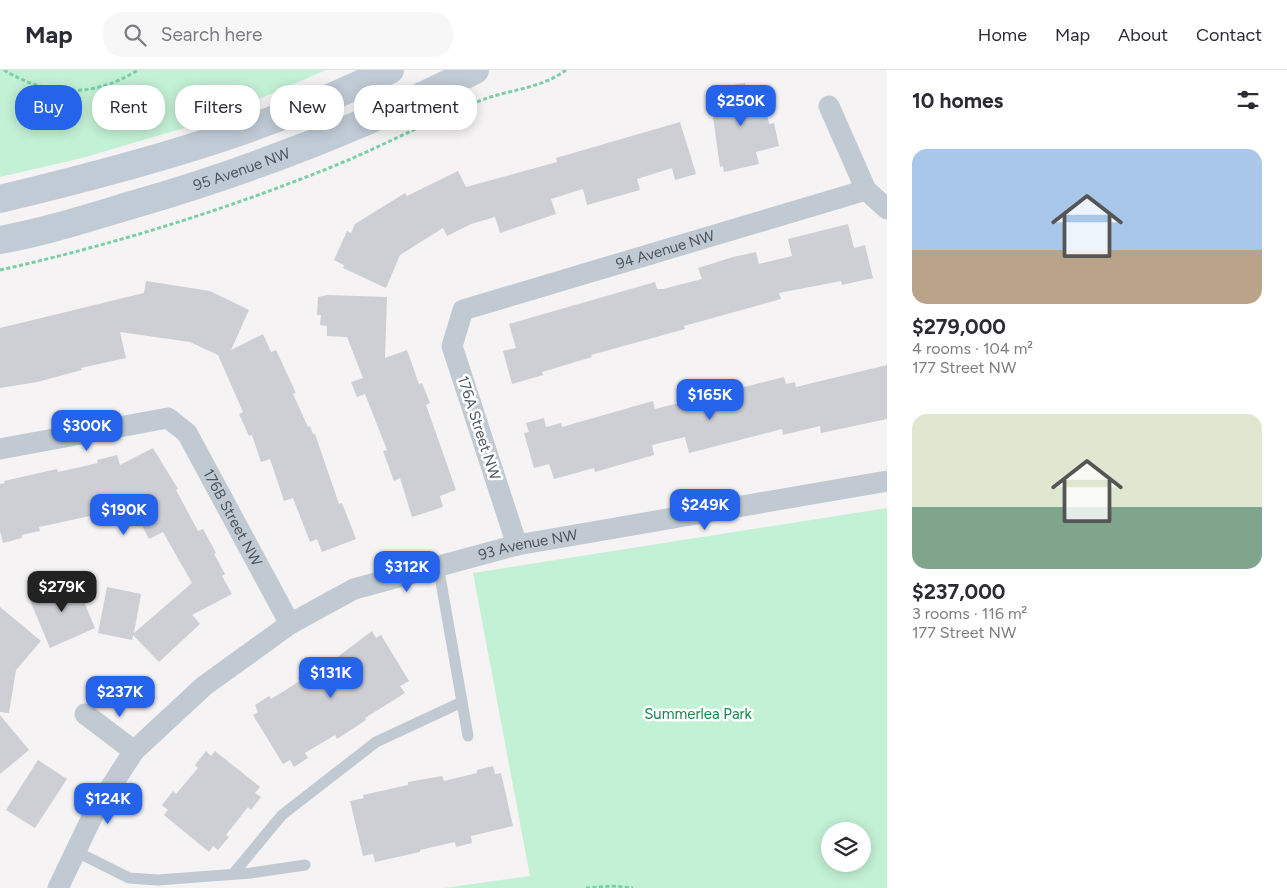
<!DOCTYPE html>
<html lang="en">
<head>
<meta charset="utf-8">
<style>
	:root { --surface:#fff; --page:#f7f7f7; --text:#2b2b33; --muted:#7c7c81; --line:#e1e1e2; --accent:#2563eb }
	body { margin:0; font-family:Figtree,sans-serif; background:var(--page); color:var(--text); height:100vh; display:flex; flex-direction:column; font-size:19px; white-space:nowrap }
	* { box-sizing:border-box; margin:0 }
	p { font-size:16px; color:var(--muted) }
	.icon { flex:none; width:28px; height:28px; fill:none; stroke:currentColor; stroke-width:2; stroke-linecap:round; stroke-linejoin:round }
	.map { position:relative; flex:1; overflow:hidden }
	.panel { display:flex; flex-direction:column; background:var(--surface); width:400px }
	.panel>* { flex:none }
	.guide { position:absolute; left:15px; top:15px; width:475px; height:45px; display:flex; gap:10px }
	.fabs { position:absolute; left:821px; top:752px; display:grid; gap:10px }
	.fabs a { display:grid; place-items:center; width:50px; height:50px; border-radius:50%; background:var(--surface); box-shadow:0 2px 12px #0003; font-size:25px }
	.price { position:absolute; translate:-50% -42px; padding:0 11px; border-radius:10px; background:var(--accent); color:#fff; font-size:16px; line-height:32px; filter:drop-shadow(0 1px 2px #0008) }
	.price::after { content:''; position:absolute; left:50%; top:30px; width:15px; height:11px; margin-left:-8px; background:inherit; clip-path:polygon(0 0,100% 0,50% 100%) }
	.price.current { background:#222; color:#fff }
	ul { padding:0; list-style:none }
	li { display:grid; align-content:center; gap:10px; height:265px; padding:0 25px }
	li span { display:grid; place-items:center; height:155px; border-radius:15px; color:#555 }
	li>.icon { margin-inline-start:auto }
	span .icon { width:90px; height:90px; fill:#fffc; stroke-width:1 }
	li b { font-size:21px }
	h2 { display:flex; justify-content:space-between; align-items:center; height:60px; padding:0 25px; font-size:21px }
	.pill { padding:0 18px; border-radius:20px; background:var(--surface); box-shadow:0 2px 12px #0003; font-size:18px; line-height:45px }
	.pill.current { background:var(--accent); color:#fff }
	header { display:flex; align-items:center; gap:30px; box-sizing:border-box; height:70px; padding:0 25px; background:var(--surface); border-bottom:1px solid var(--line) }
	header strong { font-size:24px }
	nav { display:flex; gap:28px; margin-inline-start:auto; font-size:18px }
	.search { width:350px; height:45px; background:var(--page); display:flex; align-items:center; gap:12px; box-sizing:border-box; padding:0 18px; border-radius:20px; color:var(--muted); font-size:19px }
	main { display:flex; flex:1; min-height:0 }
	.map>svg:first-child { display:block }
</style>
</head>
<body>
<header>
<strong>Map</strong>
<div class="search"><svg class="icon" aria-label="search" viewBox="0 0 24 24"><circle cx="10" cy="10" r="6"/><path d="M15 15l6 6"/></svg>Search here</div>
<nav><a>Home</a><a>Map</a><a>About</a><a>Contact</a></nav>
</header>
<main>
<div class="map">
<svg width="887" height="818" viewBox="0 0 887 818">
	<rect width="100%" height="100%" fill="#f5f3f3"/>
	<!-- green -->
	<g fill="#c3f1d5" fill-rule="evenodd">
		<path d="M 0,0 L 326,0 L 211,50 L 82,88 L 0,107 Z"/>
		<path d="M 887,438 L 887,818 L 444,818 L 530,806 L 473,503 ZM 830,761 L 862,761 L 862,794 L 830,794 Z"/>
	</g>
	<!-- building -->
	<g fill="#cdcfd5">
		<path d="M 745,13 L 748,27 L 764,24 L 769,54 L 774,53 L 779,76 L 756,82 L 759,94 L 724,102 L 723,96 L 720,97 L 709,19 Z"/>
		<path d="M 680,52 L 696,104 L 675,110 L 672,98 L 637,109 L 640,120 L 587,135 L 583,119 L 551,129 L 556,144 L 500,163 L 495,147 L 471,154 L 447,166 L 443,158 L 400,185 L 386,218 L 343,198 L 344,195 L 334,190 L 347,161 L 351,163 L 355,154 L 405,123 L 407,126 L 458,101 L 466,117 L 557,92 L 556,88 Z"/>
		<path d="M 848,154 L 854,178 L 865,175 L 873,208 L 842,215 L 841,211 L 779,223 L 781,229 L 684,256 L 685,259 L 591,285 L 592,287 L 542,302 L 543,305 L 512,314 L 503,281 L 516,278 L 509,254 L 655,212 L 657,219 L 663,219 L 702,209 L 698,198 L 733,187 L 756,182 L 759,194 L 792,186 L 788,169 Z"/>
		<path d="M 146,211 L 210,221 L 249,240 L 231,280 L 263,264 L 271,282 L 276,280 L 296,323 L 293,324 L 308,357 L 310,356 L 313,364 L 315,364 L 339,434 L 342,433 L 356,469 L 322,482 L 317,469 L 310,472 L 293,428 L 284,431 L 270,389 L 261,392 L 252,365 L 249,366 L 239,344 L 243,342 L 218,285 L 190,272 L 120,262 L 126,288 L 81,298 L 82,300 L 37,312 L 0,318 L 0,258 L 144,223 Z"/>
		<path d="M 327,225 L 387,227 L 385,288 L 407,280 L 419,314 L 422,313 L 430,333 L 426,335 L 456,420 L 440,426 L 443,437 L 412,447 L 400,408 L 394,411 L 383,381 L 387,380 L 365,324 L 357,327 L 351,312 L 363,308 L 347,267 L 327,266 L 327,256 L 320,255 L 321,245 L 317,245 L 318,227 Z"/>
		<path d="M 887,295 L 887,349 L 821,363 L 820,356 L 783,365 L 782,359 L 689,383 L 685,367 L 652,375 L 654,385 L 595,402 L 594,398 L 554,409 L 549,394 L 534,398 L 524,363 L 529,362 L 526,353 L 544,348 L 546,357 L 561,353 L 562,357 L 653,331 L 655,339 L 784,307 L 786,314 L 795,312 L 796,317 Z"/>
		<path d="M 153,378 L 178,419 L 176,420 L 198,461 L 203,459 L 216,483 L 214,484 L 225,504 L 222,506 L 232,524 L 192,545 L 200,554 L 159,592 L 133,565 L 132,570 L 98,563 L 107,517 L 141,524 L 134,563 L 192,513 L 163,462 L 149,469 L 137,446 L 111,452 L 111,449 L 92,453 L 90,446 L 39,457 L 40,461 L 22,465 L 22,468 L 3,473 L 0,461 L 0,414 L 5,413 L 4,411 L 57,399 L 58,402 L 98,393 L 97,390 L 117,385 L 120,395 Z"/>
		<path d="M 74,508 L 95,558 L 50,578 L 29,528 Z"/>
		<path d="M 0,537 L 41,571 L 16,600 L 9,643 L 0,642 Z"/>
		<path d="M 372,561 L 376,568 L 381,565 L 409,611 L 400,616 L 405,623 L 365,648 L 366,650 L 337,669 L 335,665 L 305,683 L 308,688 L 294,697 L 290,690 L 283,694 L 253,645 L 258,642 L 255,635 L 269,626 L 271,629 L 300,611 L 298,608 L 329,589 L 331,592 Z"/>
		<path d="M 0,645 L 29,680 L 0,704 Z"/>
		<path d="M 206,681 L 211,686 L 215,681 L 260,717 L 255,723 L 261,727 L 251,740 L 248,737 L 226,765 L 229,767 L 218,780 L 213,776 L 209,782 L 164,745 L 168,740 L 162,735 L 173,721 L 176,724 L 198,698 L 195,695 Z"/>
		<path d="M 38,690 L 67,709 L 35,758 L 6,740 Z"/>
		<path d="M 493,696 L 495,704 L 501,703 L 513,756 L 471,766 L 472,773 L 456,777 L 455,772 L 420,780 L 420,782 L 375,792 L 373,784 L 363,786 L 350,731 L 364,728 L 363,725 L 408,715 L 408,712 L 442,706 L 444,711 L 477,703 L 477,700 Z"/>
	</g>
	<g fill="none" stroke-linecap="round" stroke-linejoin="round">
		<!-- path -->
		<g stroke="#7ad0a6" stroke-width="3" stroke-dasharray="4 2.5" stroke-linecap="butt">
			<path d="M 4,0 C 48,27 93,28 138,0"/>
			<path d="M 0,200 C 112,175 222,141 329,98 C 379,78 427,52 477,32 C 507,19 539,20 566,0"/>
			<path d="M 586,818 L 612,816 L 633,818"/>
		</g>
		<!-- service -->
		<g stroke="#c1cad2" stroke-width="11">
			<path d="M 438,495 L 468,666"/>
			<path d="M 75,781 L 129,808 L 158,810 L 251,803 L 305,795"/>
			<path d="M 233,804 L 282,745 L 376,672 L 462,632"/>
		</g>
		<!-- minor -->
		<g stroke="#c1cad2" stroke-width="21">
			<path d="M 829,36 L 866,120 L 887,139"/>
			<path id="s1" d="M 0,379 L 168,348 L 187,363 L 290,554"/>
			<path id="s2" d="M 517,475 L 452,276 L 463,240 L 866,120"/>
			<path d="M 85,644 L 134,681"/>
			<path id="s3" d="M 58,818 L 94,743 L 134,681 L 204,616 L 290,554 L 354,519 L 517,475 L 887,411"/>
		</g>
		<!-- secondary -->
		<g stroke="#c1cbd6" stroke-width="28">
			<path d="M 0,129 C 133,97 266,61 390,0"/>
			<path id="s4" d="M 0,170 C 45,162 91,147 135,134 C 252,100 366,56 475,0"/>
		</g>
	</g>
	<g text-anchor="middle" stroke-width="5" stroke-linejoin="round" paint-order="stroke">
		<!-- street labels -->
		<g font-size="15" fill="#4a5661" stroke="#fff">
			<text dy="5" stroke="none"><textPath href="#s4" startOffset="252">95 Avenue NW</textPath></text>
			<text dy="5" stroke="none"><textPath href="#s2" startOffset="458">94 Avenue NW</textPath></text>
			<text transform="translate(479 358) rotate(72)" y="5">176A Street NW</text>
			<text dy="5" stroke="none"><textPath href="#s1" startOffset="291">176B Street NW</textPath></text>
			<text dy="5" stroke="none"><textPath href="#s3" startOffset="611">93 Avenue NW</textPath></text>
		</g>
		<!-- park labels -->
		<g font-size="15" fill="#17864f" stroke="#fff">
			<text x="698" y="649">Summerlea Park</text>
		</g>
	</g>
</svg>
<div class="fabs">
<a><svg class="icon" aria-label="layers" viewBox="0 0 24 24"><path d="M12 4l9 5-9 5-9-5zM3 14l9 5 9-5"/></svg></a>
</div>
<b class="price" style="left:741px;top:57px">$250K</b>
<b class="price" style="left:710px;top:351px">$165K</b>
<b class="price" style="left:87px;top:382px">$300K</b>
<b class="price" style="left:705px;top:461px">$249K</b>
<b class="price" style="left:124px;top:466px">$190K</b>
<b class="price" style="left:407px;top:523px">$312K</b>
<b class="price current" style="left:62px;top:543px">$279K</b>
<b class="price" style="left:331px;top:629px">$131K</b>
<b class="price" style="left:120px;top:648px">$237K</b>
<b class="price" style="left:108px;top:755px">$124K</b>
<div class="guide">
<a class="pill current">Buy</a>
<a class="pill">Rent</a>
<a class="pill">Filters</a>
<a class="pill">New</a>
<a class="pill">Apartment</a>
</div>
</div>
<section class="panel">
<h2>10 homes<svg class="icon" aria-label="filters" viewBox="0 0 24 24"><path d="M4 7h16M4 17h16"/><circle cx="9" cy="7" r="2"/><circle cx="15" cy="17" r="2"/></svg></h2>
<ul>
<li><span style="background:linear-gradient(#a9c7e8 65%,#b9a48a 0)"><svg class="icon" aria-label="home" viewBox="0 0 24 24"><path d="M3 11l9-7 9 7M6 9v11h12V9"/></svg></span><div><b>$279,000</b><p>4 rooms · 104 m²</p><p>177 Street NW</p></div></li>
<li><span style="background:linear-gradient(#dfe7d0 60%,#7fa58c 0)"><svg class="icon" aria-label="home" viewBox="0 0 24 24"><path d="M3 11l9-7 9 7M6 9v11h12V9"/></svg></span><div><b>$237,000</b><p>3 rooms · 116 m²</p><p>177 Street NW</p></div></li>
</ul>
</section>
</main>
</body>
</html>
